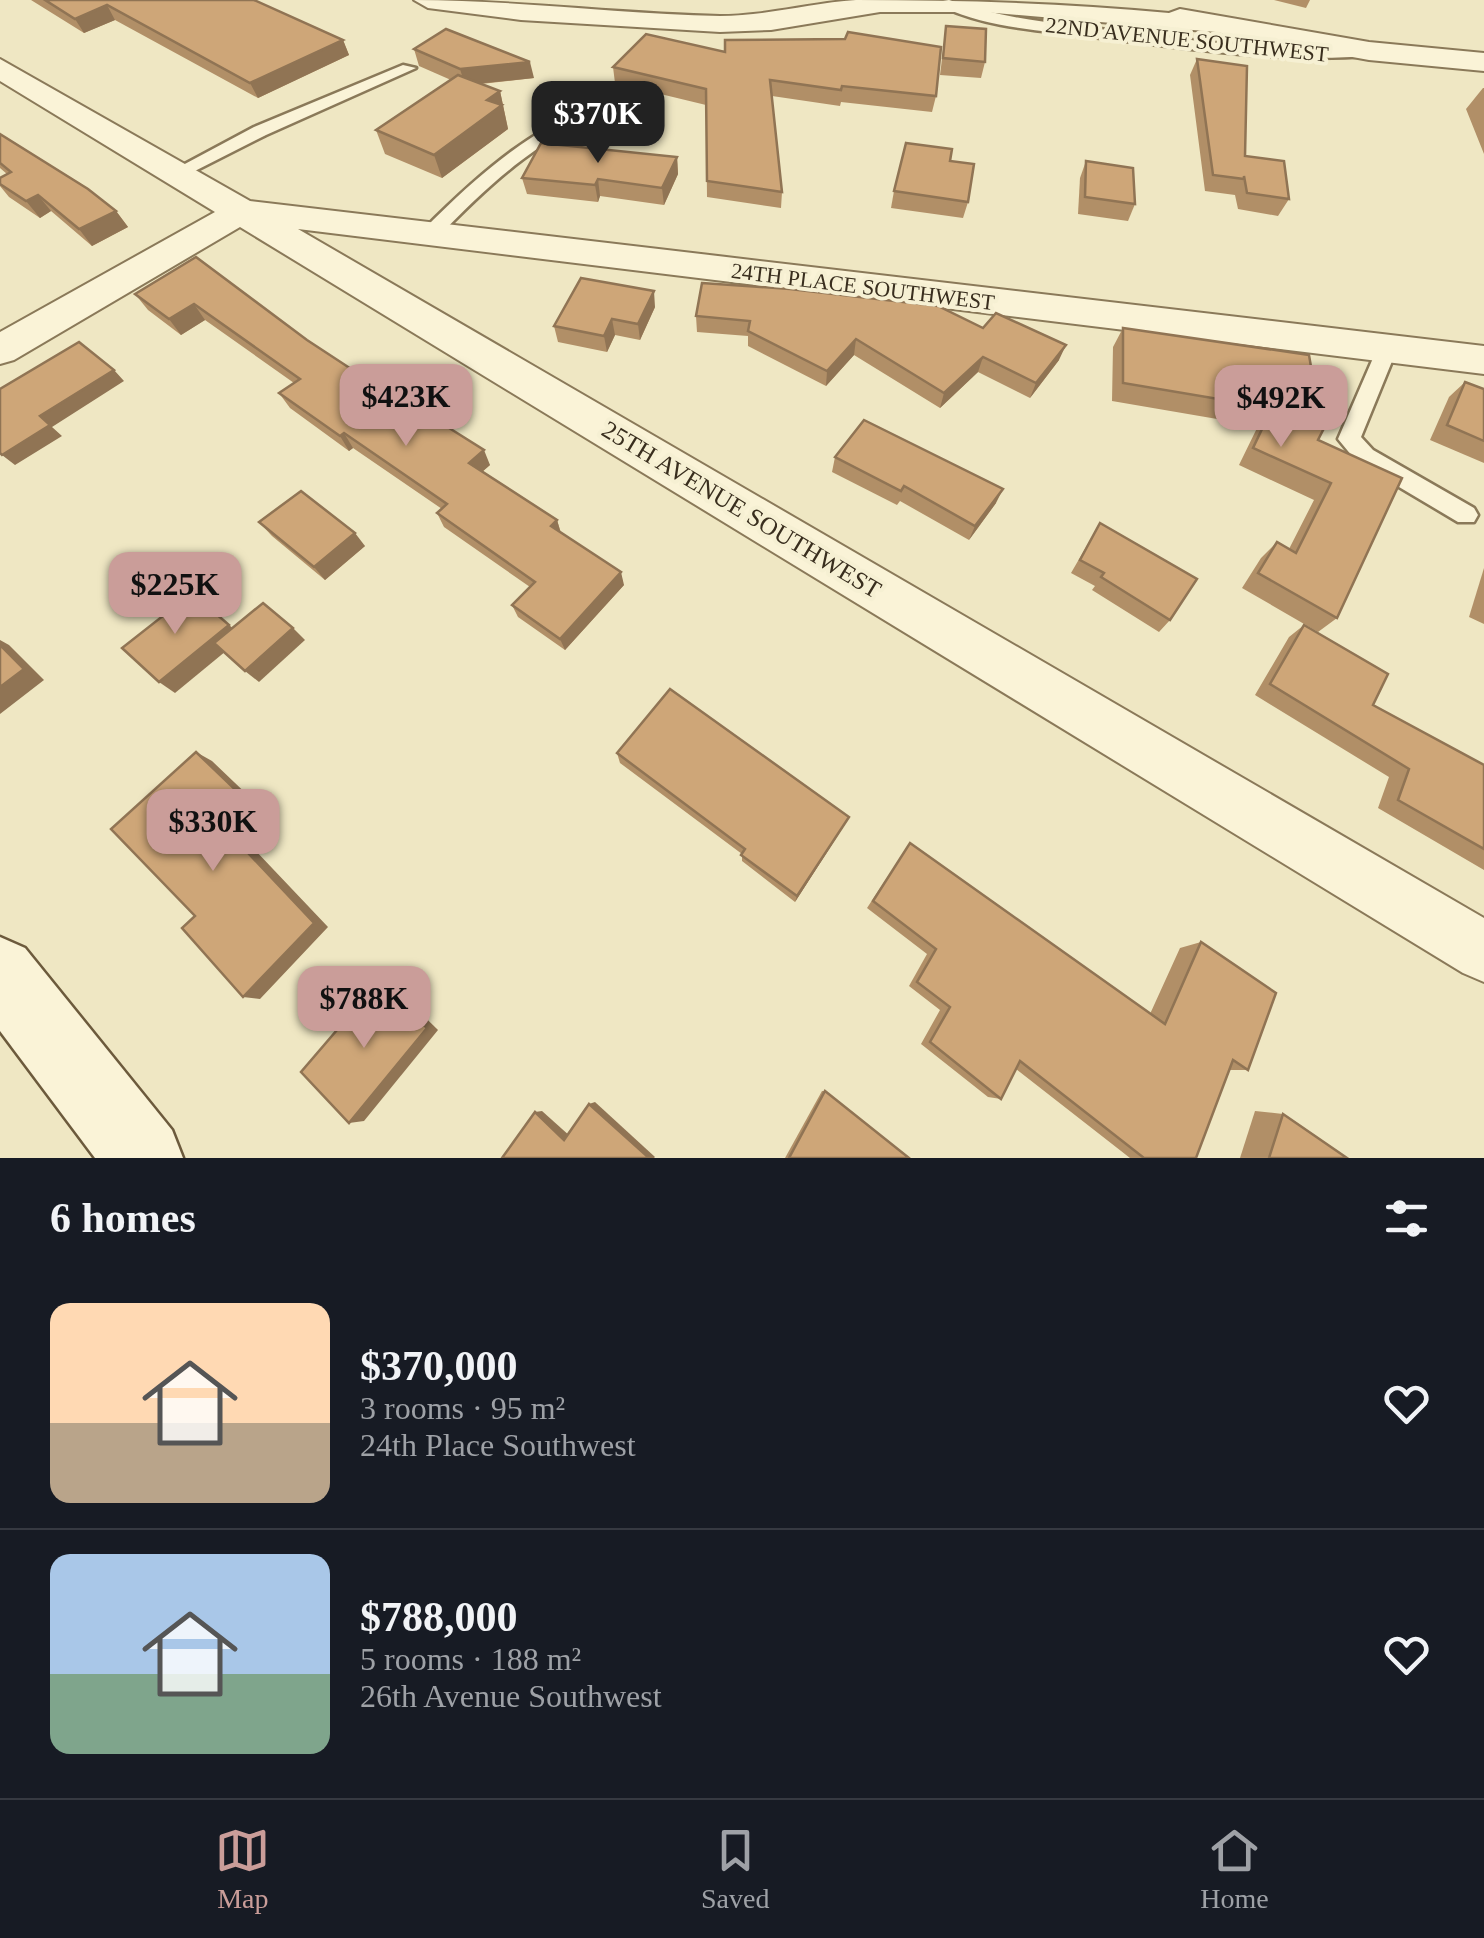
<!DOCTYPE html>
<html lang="en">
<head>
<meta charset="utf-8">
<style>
	:root { --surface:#171b24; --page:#242831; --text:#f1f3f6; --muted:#9ea1a6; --line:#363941; --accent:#ca9d99 }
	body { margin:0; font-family:Georgia,serif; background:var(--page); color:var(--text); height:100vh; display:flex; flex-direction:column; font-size:38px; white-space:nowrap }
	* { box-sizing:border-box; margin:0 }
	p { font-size:32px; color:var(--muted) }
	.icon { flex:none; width:55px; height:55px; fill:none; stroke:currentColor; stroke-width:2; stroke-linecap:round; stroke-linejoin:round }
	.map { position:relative; height:1158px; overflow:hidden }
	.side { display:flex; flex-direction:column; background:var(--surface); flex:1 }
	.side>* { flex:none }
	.price { position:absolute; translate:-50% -85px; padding:0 22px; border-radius:20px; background:var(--accent); color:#111; font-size:32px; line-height:65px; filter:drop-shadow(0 2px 5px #0008) }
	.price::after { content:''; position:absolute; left:50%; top:60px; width:30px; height:22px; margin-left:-15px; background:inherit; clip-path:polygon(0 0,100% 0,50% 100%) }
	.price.selected { background:#222; color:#fff }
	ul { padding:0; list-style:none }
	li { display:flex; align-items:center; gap:30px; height:250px; padding:0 50px }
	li+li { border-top:2px solid var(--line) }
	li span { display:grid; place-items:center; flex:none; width:280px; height:200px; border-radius:20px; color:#555 }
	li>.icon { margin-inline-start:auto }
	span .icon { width:120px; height:120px; fill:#fffc; stroke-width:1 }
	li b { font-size:42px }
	h2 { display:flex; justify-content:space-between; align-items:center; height:120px; padding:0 50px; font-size:42px }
	.dock { display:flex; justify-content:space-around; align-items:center; height:140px; border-top:2px solid var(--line); background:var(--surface); font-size:28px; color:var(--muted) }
	.dock a { display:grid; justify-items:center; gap:5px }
	.dock .selected { color:var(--accent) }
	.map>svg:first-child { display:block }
</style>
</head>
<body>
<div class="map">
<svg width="1484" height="1158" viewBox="0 0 1484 1158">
	<rect width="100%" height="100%" fill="#efe7c3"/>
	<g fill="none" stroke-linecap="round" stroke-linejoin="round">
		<defs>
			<g id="lane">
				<path d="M 949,0 C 1006,20 1063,24 1123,32 C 1205,42 1286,53 1369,46 L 1377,51 L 1369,56 C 1276,63 1185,48 1093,37 C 1042,30 991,29 943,7 L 943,1 Z"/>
				<path d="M 403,65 L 416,68 L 266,135 L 183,177 L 168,173 L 254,127 Z"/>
				<path d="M 622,97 L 628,99 L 628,105 C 548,129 493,180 437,238 L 423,238 L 423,230 C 482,171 540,119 622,97 Z"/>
				<path d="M 1387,342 L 1397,349 L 1361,437 L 1373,450 L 1474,508 L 1478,515 L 1474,522 L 1458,522 L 1357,462 L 1338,439 L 1377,349 Z"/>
			</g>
			<g id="street">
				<path d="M 414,0 C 516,0 618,14 720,16 C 766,16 810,3 856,0 C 960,0 1065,3 1169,13 L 1180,9 L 1369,42 L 1484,53 L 1484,71 L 1369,60 L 1216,32 L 984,12 L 880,12 L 771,30 L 720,32 L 521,20 L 428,8 Z"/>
				<path d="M 0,59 L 250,201 L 1484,346 L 1484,374 L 298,229 L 1484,918 L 1484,982 L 1463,973 L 240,227 L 14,360 L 0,364 L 0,332 L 215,212 L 0,81 Z"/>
			</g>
			<path id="secondary" d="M 0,937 L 25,948 L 172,1130 L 183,1158 L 95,1158 L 0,1031 Z"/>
		</defs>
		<!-- lane casing -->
		<use href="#lane" stroke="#8a7959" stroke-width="5"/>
		<!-- street casing -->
		<use href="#street" stroke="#8a7959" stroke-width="4"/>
		<!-- secondary casing -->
		<use href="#secondary" stroke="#6c5a3c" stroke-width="5"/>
		<!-- lane -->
		<use href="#lane" fill="#faf3d7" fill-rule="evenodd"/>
		<!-- street -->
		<use href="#street" fill="#faf3d7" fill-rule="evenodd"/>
		<!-- secondary -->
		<use href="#secondary" fill="#faf3d7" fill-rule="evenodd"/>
	</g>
	<!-- wall -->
	<g fill="#b18f67">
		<path d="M 31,0 L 254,0 L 343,40 L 349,55 L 258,98 L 115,20 L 84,33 Z"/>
		<path d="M 1274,0 L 1310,0 L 1306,8 Z"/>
		<path d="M 946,26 L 985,62 L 981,78 L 940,75 Z"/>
		<path d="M 414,49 L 534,78 L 481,84 L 500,91 L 508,129 L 442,178 L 385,154 L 376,130 L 451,80 L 419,66 Z"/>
		<path d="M 725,52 L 936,96 L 932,112 L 841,102 L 840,106 L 772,96 L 782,192 L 781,208 L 707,197 L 706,105 L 615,83 L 613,67 Z"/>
		<path d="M 1197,59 L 1245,156 L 1289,199 L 1278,216 L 1238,209 L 1235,195 L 1205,191 L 1190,75 Z"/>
		<path d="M 1483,88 L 1484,88 L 1484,154 L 1466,109 Z"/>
		<path d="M 0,134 L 116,211 L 128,227 L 92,246 L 51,211 L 40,218 L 9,197 L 0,186 L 0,178 L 7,174 L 0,168 Z"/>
		<path d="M 677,157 L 678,174 L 664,205 L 600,196 L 598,202 L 527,194 L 522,178 Z"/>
		<path d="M 1086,161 L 1135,204 L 1128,221 L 1078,214 L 1080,178 Z"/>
		<path d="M 894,191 L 968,202 L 963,218 L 891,208 Z"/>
		<path d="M 196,257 L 307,340 L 490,465 L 482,472 L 557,520 L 561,533 L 624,585 L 565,650 L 518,617 L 512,605 L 530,587 L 444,527 L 437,513 L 442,509 L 353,448 L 349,451 L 290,408 L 279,393 L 294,383 L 205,320 L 181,335 L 148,310 L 135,294 Z"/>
		<path d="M 655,307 L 640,340 L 615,335 L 607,352 L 558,342 L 554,326 Z"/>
		<path d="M 696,316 L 983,328 L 1059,360 L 1030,398 L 978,372 L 940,408 L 854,355 L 826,386 L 748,346 L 748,336 L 697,332 Z"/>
		<path d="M 1123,328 L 1309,355 L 1318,440 L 1402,478 L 1337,618 L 1318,632 L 1242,588 L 1261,558 L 1277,542 L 1289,549 L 1314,500 L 1239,465 L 1258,426 L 1112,401 L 1113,347 Z"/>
		<path d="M 1465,382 L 1484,389 L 1484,463 L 1430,440 L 1449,397 Z"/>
		<path d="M 835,457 L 996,503 L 969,540 L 900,501 L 897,505 L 832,472 Z"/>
		<path d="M 259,522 L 365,546 L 325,580 L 272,536 Z"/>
		<path d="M 1100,523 L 1170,620 L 1159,632 L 1092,590 L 1095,586 L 1071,573 Z"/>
		<path d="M 1484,568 L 1484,624 L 1469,617 Z"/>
		<path d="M 1304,625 L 1373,705 L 1484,765 L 1484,870 L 1378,808 L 1389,777 L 1255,695 L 1289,637 Z"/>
		<path d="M 617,753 L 845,824 L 795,902 L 742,861 L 742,854 L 620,763 Z"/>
		<path d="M 910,843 L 1150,1014 L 1180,948 L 1201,942 L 1248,1070 L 1229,1070 L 1196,1158 L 1130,1158 L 1016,1069 L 1001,1099 L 988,1097 L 921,1044 L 940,1010 L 909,986 L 927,954 L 867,908 Z"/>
		<path d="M 822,1091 L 825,1091 L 909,1158 L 785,1158 Z"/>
		<path d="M 1255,1111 L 1283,1114 L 1347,1158 L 1240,1158 Z"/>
	</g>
	<!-- shaded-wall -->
	<g fill="#907454">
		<path d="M 107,5 L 115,20 L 84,33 L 75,19 Z"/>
		<path d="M 343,40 L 349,55 L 258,98 L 250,83 Z"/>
		<path d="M 530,62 L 534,78 L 465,85 L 460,69 Z"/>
		<path d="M 500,91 L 508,129 L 442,178 L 434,155 L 487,100 Z"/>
		<path d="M 677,157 L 678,174 L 664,205 L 662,188 Z"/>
		<path d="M 598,179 L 600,196 L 598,202 L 595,185 Z"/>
		<path d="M 38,195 L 51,211 L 40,218 L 26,201 Z"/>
		<path d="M 116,211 L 128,227 L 92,246 L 79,229 Z"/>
		<path d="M 654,291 L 655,307 L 640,340 L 638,324 Z"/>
		<path d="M 194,304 L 205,320 L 181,335 L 169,319 Z"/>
		<path d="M 612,319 L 615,335 L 607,352 L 604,336 Z"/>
		<path d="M 856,339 L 854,355 L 826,386 L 827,371 Z"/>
		<path d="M 1066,345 L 1059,360 L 1030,398 L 1036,383 Z"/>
		<path d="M 983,357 L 978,372 L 940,408 L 944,393 Z"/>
		<path d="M 114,370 L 124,381 L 52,427 L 62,436 L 15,465 L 2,455 L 40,416 Z"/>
		<path d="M 344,433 L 353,448 L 349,451 L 340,436 Z"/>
		<path d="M 484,450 L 490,465 L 476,477 L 469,463 Z"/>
		<path d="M 1003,489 L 996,503 L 969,540 L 975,526 Z"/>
		<path d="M 557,520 L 561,534 L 551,526 Z"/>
		<path d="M 355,533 L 365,546 L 325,580 L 314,567 Z"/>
		<path d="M 621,572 L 624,585 L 565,650 L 560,639 Z"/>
		<path d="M 229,625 L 243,637 L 175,693 L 159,682 Z"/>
		<path d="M 293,628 L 305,640 L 259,682 L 245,671 Z"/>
		<path d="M 0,640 L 9,645 L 44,680 L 0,714 Z"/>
		<path d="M 196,752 L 212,761 L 258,805 L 234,828 L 328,927 L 260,999 L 243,997 L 218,821 Z"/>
		<path d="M 849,817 L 845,824 L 795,902 L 797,896 Z"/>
		<path d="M 379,981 L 391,984 L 438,1030 L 364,1121 L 349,1123 Z"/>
		<path d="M 595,1102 L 655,1157 L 654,1158 L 649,1158 L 589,1104 Z"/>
		<path d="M 542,1111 L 571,1137 L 564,1140 L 535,1112 Z"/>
	</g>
	<!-- building -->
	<g fill="#cea678" stroke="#907454" stroke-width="2.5">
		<path d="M 45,0 L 254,0 L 343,40 L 250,83 L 107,5 L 75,19 Z"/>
		<path d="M 946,26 L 986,29 L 985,62 L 943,58 Z"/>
		<path d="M 446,29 L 530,62 L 460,69 L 414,49 Z"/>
		<path d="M 848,32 L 941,47 L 936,96 L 842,86 L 841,90 L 770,80 L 782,192 L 707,181 L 706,89 L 613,67 L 646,34 L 725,52 L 725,40 L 845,39 Z"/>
		<path d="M 1197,59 L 1247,66 L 1245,156 L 1284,161 L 1289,199 L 1247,193 L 1244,176 L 1244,179 L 1213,175 Z"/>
		<path d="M 458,75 L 500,91 L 487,100 L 502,105 L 434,155 L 376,130 Z"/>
		<path d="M 0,134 L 88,189 L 116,211 L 79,229 L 38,195 L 26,201 L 0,184 L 0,178 L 11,172 L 0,163 Z"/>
		<path d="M 541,143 L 677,157 L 662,188 L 598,179 L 595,185 L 522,178 Z"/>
		<path d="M 906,143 L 952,149 L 950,161 L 974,164 L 968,202 L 894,191 Z"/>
		<path d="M 1086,161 L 1133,168 L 1135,204 L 1085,197 Z"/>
		<path d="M 196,257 L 307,340 L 435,424 L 438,421 L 484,450 L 469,463 L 557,520 L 551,526 L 621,572 L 560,639 L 512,605 L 535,582 L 437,513 L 447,504 L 344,433 L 340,436 L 279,393 L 300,379 L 194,304 L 169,319 L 135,294 Z"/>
		<path d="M 581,278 L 654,291 L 638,324 L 612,319 L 604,336 L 554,326 Z"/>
		<path d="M 702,283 L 790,289 L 938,306 L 983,328 L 996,313 L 1066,345 L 1036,383 L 983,357 L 944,393 L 856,339 L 827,371 L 748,331 L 750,321 L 696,316 Z"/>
		<path d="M 1123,328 L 1309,355 L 1314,384 L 1341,395 L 1318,440 L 1402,478 L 1337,618 L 1258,573 L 1277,542 L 1296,553 L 1331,483 L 1253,448 L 1272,408 L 1123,383 Z"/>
		<path d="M 79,342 L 114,370 L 40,416 L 50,425 L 2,455 L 0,453 L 0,389 Z"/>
		<path d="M 1465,382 L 1484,389 L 1484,441 L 1447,425 Z"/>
		<path d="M 864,420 L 1003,489 L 975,526 L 904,486 L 901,491 L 835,457 Z"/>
		<path d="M 301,491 L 355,533 L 314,567 L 259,522 Z"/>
		<path d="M 1100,523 L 1197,579 L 1170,620 L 1101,577 L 1104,573 L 1080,560 Z"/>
		<path d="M 192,593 L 229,625 L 159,682 L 122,648 Z"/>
		<path d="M 263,603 L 293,628 L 245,671 L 214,643 Z"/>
		<path d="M 1304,625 L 1388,674 L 1373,705 L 1484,765 L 1484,849 L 1398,800 L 1409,769 L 1270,684 Z"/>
		<path d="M 0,645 L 24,669 L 0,687 Z"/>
		<path d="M 670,689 L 849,817 L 797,896 L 741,855 L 745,849 L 617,753 Z"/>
		<path d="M 196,752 L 243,797 L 218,821 L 314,923 L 243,997 L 182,928 L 195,916 L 111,829 Z"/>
		<path d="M 910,843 L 1165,1024 L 1201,942 L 1276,993 L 1248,1070 L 1233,1060 L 1196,1158 L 1144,1158 L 1020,1061 L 1001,1099 L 930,1042 L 950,1007 L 917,982 L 936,949 L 873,901 Z"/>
		<path d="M 379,981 L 427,1028 L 349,1123 L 301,1072 Z"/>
		<path d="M 825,1091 L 909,1158 L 789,1158 Z"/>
		<path d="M 589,1104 L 649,1158 L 502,1158 L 535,1112 L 564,1140 Z"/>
		<path d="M 1283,1114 L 1347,1158 L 1269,1158 Z"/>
	</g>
	<g text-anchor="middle" stroke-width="8" stroke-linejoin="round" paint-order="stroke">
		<!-- far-street labels -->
		<g font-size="22" fill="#392e1e" stroke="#f6f0d3">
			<text transform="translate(1187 39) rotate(6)" y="8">22ND AVENUE SOUTHWEST</text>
			<text transform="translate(863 286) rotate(7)" y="8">24TH PLACE SOUTHWEST</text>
		</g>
		<!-- street labels -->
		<g font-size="25" fill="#392e1e" stroke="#f6f0d3">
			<text transform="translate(742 509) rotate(31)" y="9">25TH AVENUE SOUTHWEST</text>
		</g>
	</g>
</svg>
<b class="price selected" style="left:598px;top:166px">$370K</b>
<b class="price" style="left:406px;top:449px">$423K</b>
<b class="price" style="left:1281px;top:450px">$492K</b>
<b class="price" style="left:175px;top:637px">$225K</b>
<b class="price" style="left:213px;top:874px">$330K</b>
<b class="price" style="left:364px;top:1051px">$788K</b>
</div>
<section class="side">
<h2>6 homes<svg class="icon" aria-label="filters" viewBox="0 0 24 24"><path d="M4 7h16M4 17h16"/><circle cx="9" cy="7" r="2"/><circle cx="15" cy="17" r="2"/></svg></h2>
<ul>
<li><span style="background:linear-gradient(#ffd9b3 60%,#b9a48a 0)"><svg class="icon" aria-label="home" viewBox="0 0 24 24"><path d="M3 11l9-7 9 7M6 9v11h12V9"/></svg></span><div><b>$370,000</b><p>3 rooms · 95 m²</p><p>24th Place Southwest</p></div><svg class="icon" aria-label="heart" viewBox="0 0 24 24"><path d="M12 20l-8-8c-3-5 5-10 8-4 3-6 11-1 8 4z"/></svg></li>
<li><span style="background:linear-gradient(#a9c7e8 60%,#7fa58c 0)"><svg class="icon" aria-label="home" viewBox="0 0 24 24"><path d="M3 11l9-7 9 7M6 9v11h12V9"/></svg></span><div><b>$788,000</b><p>5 rooms · 188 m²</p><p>26th Avenue Southwest</p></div><svg class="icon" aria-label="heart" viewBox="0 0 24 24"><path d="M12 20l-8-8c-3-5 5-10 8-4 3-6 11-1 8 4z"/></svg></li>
</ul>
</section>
<nav class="dock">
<a class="selected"><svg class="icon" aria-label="map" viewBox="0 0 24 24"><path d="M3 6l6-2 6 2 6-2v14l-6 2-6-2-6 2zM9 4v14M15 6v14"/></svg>Map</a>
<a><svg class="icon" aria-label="saved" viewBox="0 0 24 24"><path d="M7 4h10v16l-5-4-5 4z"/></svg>Saved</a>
<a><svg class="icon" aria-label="home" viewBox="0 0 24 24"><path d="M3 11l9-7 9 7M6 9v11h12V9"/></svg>Home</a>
</nav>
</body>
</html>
